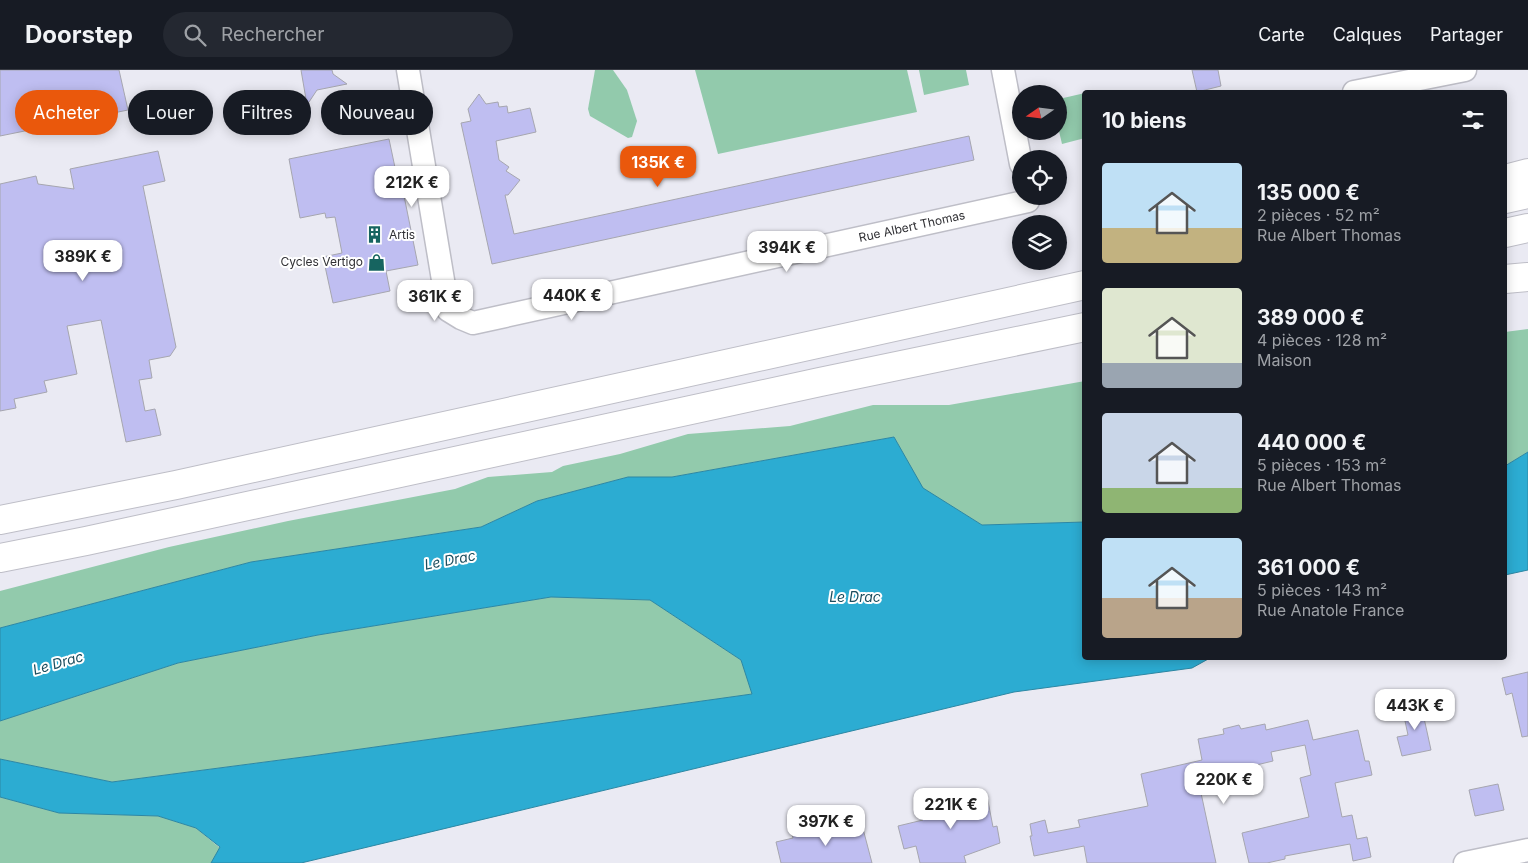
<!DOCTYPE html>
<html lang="fr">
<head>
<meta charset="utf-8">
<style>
	:root { --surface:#171b24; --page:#242831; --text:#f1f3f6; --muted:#9ea1a6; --line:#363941; --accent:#ea580c }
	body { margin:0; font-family:Inter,sans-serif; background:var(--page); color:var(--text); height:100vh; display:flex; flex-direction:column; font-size:19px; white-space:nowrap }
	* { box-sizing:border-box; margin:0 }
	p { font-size:16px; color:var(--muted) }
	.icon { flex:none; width:28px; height:28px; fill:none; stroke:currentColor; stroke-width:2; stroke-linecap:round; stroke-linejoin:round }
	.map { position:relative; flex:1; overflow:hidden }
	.side { position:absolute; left:1082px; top:20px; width:425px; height:570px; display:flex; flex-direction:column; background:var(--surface); border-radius:5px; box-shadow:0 2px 12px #0003 }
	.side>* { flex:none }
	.guide { position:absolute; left:15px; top:20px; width:475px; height:45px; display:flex; gap:10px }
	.needle { width:32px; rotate:256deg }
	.fabs { position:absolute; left:1012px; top:15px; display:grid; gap:10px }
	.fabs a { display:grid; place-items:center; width:55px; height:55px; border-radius:50%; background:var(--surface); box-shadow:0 2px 12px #0003; font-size:25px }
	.price { position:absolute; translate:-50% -42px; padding:0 11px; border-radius:10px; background:#fff; color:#222; font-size:16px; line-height:32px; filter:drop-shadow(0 1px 2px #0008) }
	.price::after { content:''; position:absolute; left:50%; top:30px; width:15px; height:11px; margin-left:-8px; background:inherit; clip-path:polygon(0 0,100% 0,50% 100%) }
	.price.current { background:var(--accent); color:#fff }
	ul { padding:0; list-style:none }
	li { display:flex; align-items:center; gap:15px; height:125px; padding:0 20px }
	li span { display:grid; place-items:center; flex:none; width:140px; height:100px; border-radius:5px; color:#555 }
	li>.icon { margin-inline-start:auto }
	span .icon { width:60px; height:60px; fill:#fffc; stroke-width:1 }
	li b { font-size:21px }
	h2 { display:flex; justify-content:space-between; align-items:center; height:60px; padding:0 20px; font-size:21px }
	.pill { padding:0 18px; border-radius:22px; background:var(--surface); box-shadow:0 2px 12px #0003; font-size:18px; line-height:45px }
	.pill.current { background:var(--accent); color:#fff }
	header { display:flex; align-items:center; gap:30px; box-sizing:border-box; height:70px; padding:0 25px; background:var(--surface); border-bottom:1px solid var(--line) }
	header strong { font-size:24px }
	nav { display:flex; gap:28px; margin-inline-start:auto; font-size:18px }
	.search { width:350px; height:45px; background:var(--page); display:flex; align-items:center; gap:12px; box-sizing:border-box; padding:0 18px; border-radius:28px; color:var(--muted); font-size:19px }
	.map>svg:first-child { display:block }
</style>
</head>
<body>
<header>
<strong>Doorstep</strong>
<div class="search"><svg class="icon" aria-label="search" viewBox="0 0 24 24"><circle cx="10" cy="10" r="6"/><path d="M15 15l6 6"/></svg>Rechercher</div>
<nav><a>Carte</a><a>Calques</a><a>Partager</a></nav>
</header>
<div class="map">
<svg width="1528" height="793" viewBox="0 0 1528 793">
	<rect width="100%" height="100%" fill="#eaeaf3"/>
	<!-- green -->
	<g fill="#92caac">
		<path d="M 595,0 L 613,0 L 627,20 L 637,51 L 632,67 L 628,68 L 590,46 L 588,39 Z"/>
		<path d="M 695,0 L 907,0 L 917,42 L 718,84 Z"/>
		<path d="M 919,0 L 966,0 L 969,15 L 924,25 Z"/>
		<path d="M 1085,23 L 1085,68 L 1062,74 L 1059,61 L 1059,29 Z"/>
		<path d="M 1528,259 L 1528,382 L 1505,396 L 1505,262 Z"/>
		<path d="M 1085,311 L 1085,452 L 982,455 L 922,418 L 894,367 L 672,407 L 628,407 L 537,431 L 481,457 L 251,492 L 0,558 L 0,521 L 169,477 L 288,451 L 455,419 L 488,407 L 552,402 L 563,396 L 620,384 L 688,364 L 790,356 L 873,335 L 949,335 Z"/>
		<path d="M 551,527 L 650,530 L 741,590 L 753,624 L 311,686 L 112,712 L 0,689 L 0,651 L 178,593 L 318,565 Z"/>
		<path d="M 0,727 L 59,743 L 158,746 L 196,758 L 220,778 L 211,793 L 0,793 Z"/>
	</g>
	<!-- water -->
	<g fill="#2cacd2" stroke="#2d87a3">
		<path d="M 894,367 L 923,418 L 982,455 L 1085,452 L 1085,588 L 1210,588 L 1192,598 L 1014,622 L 301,793 L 211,793 L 220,777 L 196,758 L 158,746 L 59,743 L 0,727 L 0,689 L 112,712 L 311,686 L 752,624 L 741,590 L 650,530 L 551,527 L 318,565 L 178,593 L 0,651 L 0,558 L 251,492 L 481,457 L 537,431 L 628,407 L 672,407 Z"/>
		<path d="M 1528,382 L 1528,500 L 1505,505 L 1505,396 Z"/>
	</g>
	<!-- building -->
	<g fill="#bfbef1" stroke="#a6a6af">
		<path d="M 0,0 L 119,0 L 128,40 L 0,66 Z"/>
		<path d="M 301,0 L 332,0 L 333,4 L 347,14 L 317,20 L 307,35 Z"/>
		<path d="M 1192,0 L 1218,0 L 1221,16 L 1197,22 Z"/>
		<path d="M 479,24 L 486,34 L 498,32 L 499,37 L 507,36 L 508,43 L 530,38 L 536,62 L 496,71 L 499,90 L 509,97 L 506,101 L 520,110 L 508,125 L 505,125 L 514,164 L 969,66 L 974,90 L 492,194 L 461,53 L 471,51 L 468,39 Z"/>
		<path d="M 389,69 L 397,107 L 400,106 L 418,195 L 386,201 L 390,221 L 333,233 L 323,187 L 342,183 L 335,147 L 326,148 L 325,143 L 300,148 L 289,89 Z"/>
		<path d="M 158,81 L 165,111 L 143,116 L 176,277 L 170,286 L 149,290 L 152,308 L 139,310 L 145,341 L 155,339 L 161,365 L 126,372 L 101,250 L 67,256 L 77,304 L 44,311 L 47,322 L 14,329 L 16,338 L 0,341 L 0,114 L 36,106 L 38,114 L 74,119 L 70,99 Z"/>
		<path d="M 1528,602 L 1528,666 L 1522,667 L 1512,623 L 1506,625 L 1502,608 Z"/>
		<path d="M 1423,632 L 1426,647 L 1424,648 L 1431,680 L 1402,686 L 1397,667 L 1408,665 L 1402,637 Z"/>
		<path d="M 1308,650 L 1313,670 L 1358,660 L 1365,691 L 1369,691 L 1372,705 L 1335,713 L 1342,747 L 1352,745 L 1357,769 L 1367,767 L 1371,787 L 1353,791 L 1350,774 L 1285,786 L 1285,789 L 1267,793 L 1249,793 L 1242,763 L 1309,747 L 1300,708 L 1311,705 L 1305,675 L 1271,682 L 1273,691 L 1198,709 L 1216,793 L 1087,793 L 1084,776 L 1034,786 L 1030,766 L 1032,766 L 1030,754 L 1045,750 L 1048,763 L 1080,757 L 1078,750 L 1148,736 L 1141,704 L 1202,690 L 1198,669 L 1224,664 L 1223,659 L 1239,655 L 1241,659 L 1265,654 L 1266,660 Z"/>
		<path d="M 1498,714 L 1504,740 L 1475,746 L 1469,720 Z"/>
		<path d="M 952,726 L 954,734 L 987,726 L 993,757 L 997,756 L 1000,773 L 964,786 L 966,793 L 920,793 L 916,776 L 904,779 L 898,756 L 923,750 L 920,731 Z"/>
		<path d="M 862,755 L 872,793 L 781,793 L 776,772 L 793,768 L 792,764 L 818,758 L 821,766 Z"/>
	</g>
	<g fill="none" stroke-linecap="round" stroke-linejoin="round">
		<defs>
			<g id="minor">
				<path id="s1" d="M 408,0 L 448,240 L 461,248 L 473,253 L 1028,131 L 1027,126"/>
				<path d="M 1003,0 L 1021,94"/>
				<path d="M 1354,22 L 1465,0"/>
				<path d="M 1465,793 L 1528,780"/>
			</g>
			<g id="motorway">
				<path d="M 1505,109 L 1528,103"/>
				<path d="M 1505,129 L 1528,124"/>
				<path d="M 1505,163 L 1528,158"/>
				<path d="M 1505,209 L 1528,207"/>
				<path d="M 0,450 L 176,415 L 1085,215"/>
				<path d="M 0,488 L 86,471 L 820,312 L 1085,257"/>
			</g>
		</defs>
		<!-- minor casing -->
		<use href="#minor" stroke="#bebec7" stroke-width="25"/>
		<!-- motorway casing -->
		<use href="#motorway" stroke="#bebec7" stroke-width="30"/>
		<!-- minor -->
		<use href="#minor" stroke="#fff" stroke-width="22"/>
		<!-- motorway -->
		<use href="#motorway" stroke="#fff" stroke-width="28"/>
	</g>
	<!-- icons -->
	<defs>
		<symbol id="building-bare" viewBox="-9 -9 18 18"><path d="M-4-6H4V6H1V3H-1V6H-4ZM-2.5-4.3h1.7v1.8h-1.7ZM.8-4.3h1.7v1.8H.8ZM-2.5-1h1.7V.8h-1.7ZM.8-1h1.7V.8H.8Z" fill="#166460" stroke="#fff" stroke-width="2.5" paint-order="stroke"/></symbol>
		<symbol id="shop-bare" viewBox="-9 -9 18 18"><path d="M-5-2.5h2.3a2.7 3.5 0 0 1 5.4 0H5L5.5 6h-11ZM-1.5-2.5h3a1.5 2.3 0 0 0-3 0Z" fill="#166460" stroke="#fff" stroke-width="2.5" paint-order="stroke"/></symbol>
	</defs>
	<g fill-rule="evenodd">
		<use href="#building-bare" x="362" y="152" width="25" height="25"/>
		<use href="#shop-bare" x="364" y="180" width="25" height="25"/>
	</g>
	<g text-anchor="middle" stroke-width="4" stroke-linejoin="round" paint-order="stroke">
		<!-- street labels -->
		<g font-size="12" fill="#303034" stroke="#fff">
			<text dy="4" stroke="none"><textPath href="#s1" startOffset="721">Rue Albert Thomas</textPath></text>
		</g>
		<!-- poi labels -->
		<g font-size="12" fill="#303034" stroke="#fff" text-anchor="start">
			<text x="389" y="169">Artis</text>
			<text x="363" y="196" text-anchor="end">Cycles Vertigo</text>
		</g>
		<!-- water labels -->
		<g font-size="14" font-style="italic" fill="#1c4e5f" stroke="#fff">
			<text transform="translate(450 490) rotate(-11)" y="5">Le Drac</text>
			<text x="855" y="532">Le Drac</text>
			<text transform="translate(58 593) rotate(-16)" y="5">Le Drac</text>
		</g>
	</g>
</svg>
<div class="fabs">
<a><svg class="needle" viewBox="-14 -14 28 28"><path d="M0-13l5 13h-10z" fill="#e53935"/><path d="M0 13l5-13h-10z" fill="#9ea1a6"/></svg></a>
<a><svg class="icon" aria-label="locate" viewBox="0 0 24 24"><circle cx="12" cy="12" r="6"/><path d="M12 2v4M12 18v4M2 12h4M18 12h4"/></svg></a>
<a><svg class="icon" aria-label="layers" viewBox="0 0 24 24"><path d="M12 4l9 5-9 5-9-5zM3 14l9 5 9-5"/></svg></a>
</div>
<b class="price current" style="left:658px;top:118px">135K €</b>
<b class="price" style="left:412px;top:138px">212K €</b>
<b class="price" style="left:787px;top:203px">394K €</b>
<b class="price" style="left:83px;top:212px">389K €</b>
<b class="price" style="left:572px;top:251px">440K €</b>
<b class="price" style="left:435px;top:252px">361K €</b>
<b class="price" style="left:1415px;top:661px">443K €</b>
<b class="price" style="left:1224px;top:735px">220K €</b>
<b class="price" style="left:951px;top:760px">221K €</b>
<b class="price" style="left:826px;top:777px">397K €</b>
<div class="guide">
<a class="pill current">Acheter</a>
<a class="pill">Louer</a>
<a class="pill">Filtres</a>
<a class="pill">Nouveau</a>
</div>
<section class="side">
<h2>10 biens<svg class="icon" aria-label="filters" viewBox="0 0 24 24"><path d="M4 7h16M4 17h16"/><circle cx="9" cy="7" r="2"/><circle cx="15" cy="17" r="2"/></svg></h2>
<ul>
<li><span style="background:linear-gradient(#bfe0f5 65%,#c2b280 0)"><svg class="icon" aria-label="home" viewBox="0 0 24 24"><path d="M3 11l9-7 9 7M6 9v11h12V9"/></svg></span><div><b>135 000 €</b><p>2 pièces · 52 m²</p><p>Rue Albert Thomas</p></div></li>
<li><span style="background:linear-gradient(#dfe7d0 75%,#9aa5b1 0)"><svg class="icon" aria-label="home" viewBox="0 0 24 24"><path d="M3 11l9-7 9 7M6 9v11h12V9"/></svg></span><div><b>389 000 €</b><p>4 pièces · 128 m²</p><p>Maison</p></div></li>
<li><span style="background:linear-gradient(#c9d6e8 75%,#8fb573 0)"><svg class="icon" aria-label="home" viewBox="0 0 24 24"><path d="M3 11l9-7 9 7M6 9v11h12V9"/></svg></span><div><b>440 000 €</b><p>5 pièces · 153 m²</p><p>Rue Albert Thomas</p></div></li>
<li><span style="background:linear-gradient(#bfe0f5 60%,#b9a48a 0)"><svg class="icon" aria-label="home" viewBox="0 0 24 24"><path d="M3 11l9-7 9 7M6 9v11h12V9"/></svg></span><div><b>361 000 €</b><p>5 pièces · 143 m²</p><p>Rue Anatole France</p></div></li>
</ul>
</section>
</div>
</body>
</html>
